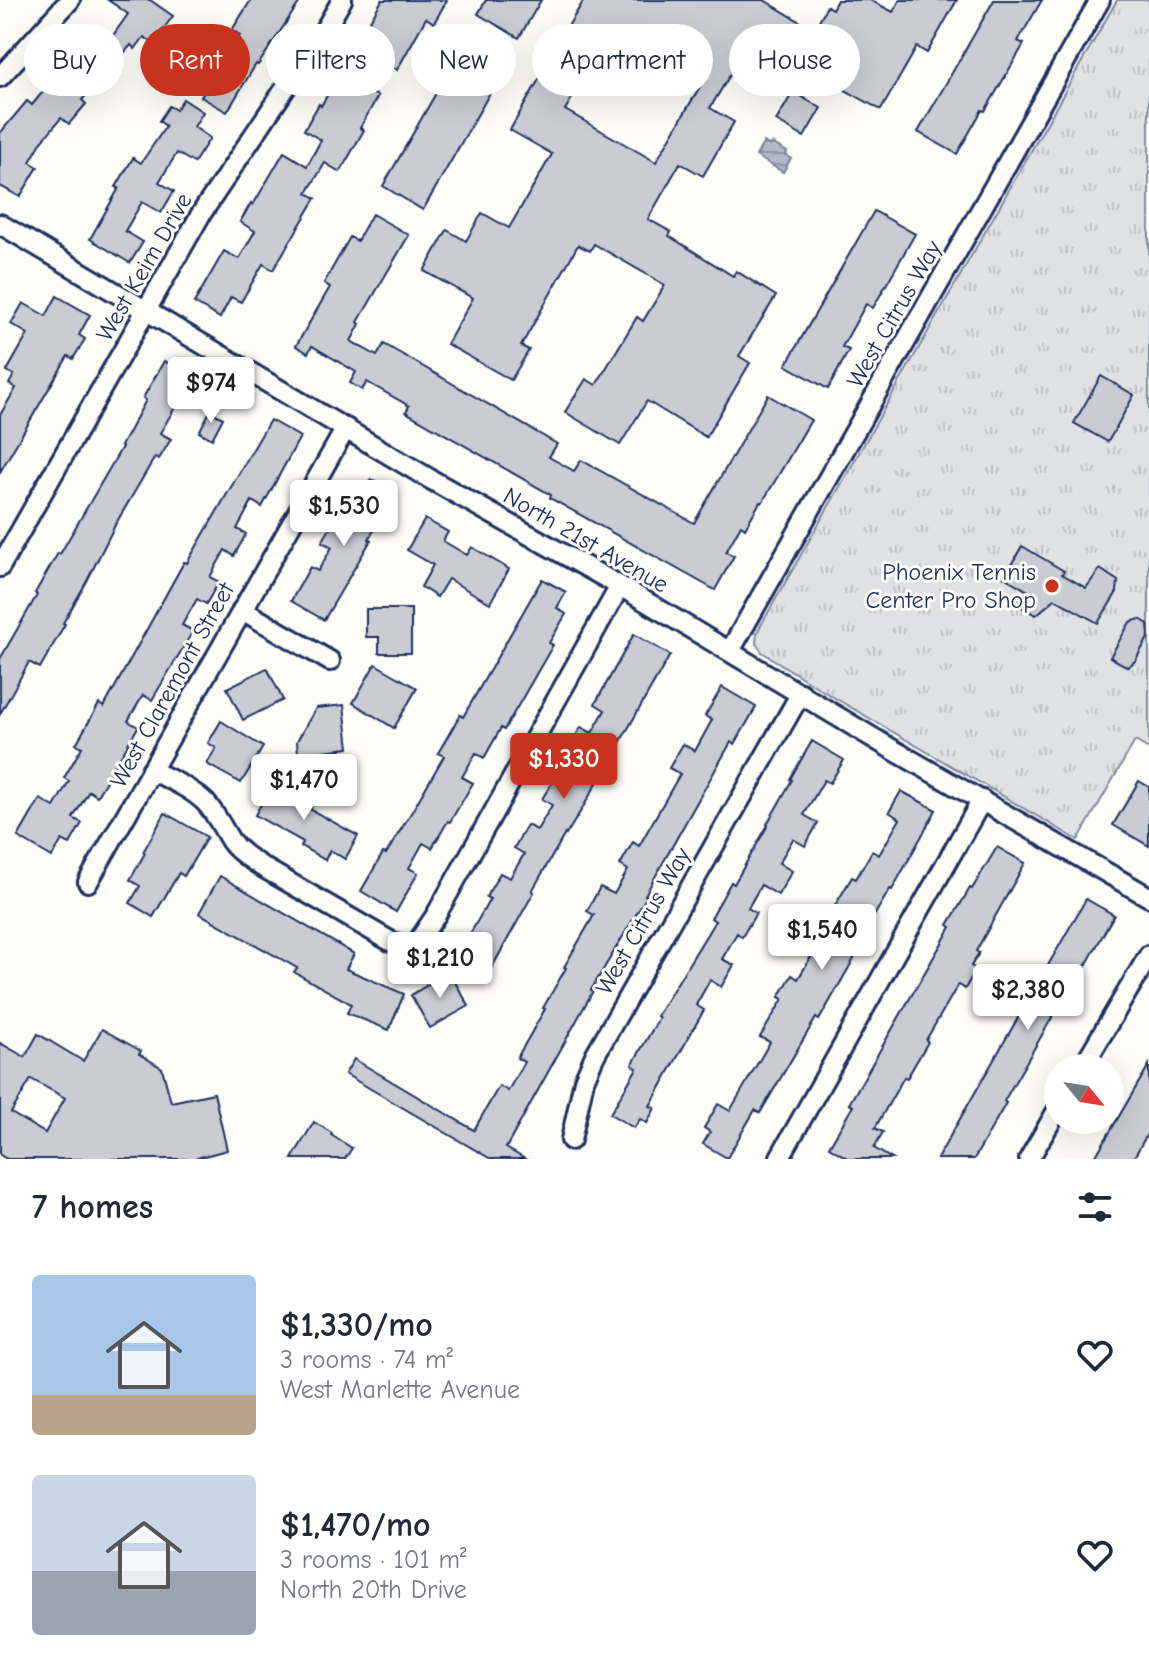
<!DOCTYPE html>
<html lang="en">
<head>
<meta charset="utf-8">
<style>
	:root { --surface:#fff; --page:#f6f6f7; --text:#1f2937; --muted:#747a83; --accent:#c8321e }
	body { margin:0; font-family:"Comic Neue",sans-serif; background:var(--page); color:var(--text); height:100vh; display:flex; flex-direction:column; font-size:30px; white-space:nowrap }
	* { box-sizing:border-box; margin:0 }
	p { font-size:26px; color:var(--muted) }
	.icon { flex:none; width:44px; height:44px; fill:none; stroke:currentColor; stroke-width:2; stroke-linecap:round; stroke-linejoin:round }
	.map { position:relative; height:1159px; overflow:hidden }
	.drawer { display:flex; flex-direction:column; background:var(--surface); flex:1 }
	.drawer>* { flex:none }
	.top-card { position:absolute; left:24px; top:24px; width:1102px; height:72px; display:flex; gap:16px }
	.needle { width:52px; rotate:120deg }
	.fabs { position:absolute; left:1044px; top:1054px; display:grid; gap:16px }
	.fabs a { display:grid; place-items:center; width:80px; height:80px; border-radius:50%; background:var(--surface); box-shadow:0 8px 32px #0002; font-size:40px }
	.price { position:absolute; translate:-50% -68px; padding:0 18px; border-radius:8px; background:#fff; color:#222; font-size:26px; line-height:52px; filter:drop-shadow(0 2px 4px #0008) }
	.price::after { content:''; position:absolute; left:50%; top:48px; width:24px; height:18px; margin-left:-12px; background:inherit; clip-path:polygon(0 0,100% 0,50% 100%) }
	.price.on { background:var(--accent); color:#fff }
	ul { padding:0; list-style:none }
	li { display:flex; align-items:center; gap:24px; height:200px; padding:0 32px }
	li span { display:grid; place-items:center; flex:none; width:224px; height:160px; border-radius:8px; color:#555 }
	li>.icon { margin-inline-start:auto }
	span .icon { width:96px; height:96px; fill:#fffc; stroke-width:1 }
	li b { font-size:34px }
	h2 { display:flex; justify-content:space-between; align-items:center; height:96px; padding:0 32px; font-size:34px }
	.chip { padding:0 28px; border-radius:36px; background:var(--surface); box-shadow:0 8px 32px #0002; font-size:28px; line-height:72px }
	.chip.on { background:var(--accent); color:#fff }
	.map>svg:first-child { display:block }
</style>
</head>
<body>
<div class="map">
<svg width="1149" height="1159" viewBox="0 0 1149 1159">
	<defs>
		<pattern id="park-tufts" width="24" height="20" patternUnits="userSpaceOnUse" patternTransform="scale(2)"><rect width="24" height="20" fill="#e0e1e3"/><path d="M3 7l-1-3M5 7V3M7 7l1-3M15 17l-1-3M17 17v-4M19 17l1-3" fill="none" stroke="#c0c1c5"/></pattern>
		<pattern id="water-rules" width="6" height="5" patternUnits="userSpaceOnUse" patternTransform="scale(2)"><rect width="6" height="5" fill="#b3b8c5"/><path d="M0 2.5h6" fill="none" stroke="#9196a3"/></pattern>
	</defs>
	<rect width="100%" height="100%" fill="#fdfcf7"/>
	<filter id="ink" filterUnits="userSpaceOnUse"><feTurbulence type="fractalNoise" baseFrequency=".0125" numOctaves="2"/><feDisplacementMap in="SourceGraphic" scale="16" xChannelSelector="R" yChannelSelector="G"/><feConvolveMatrix kernelMatrix="1 2 1 2 8 2 1 2 1" color-interpolation-filters="sRGB"/></filter>
	<g filter="url(#ink)">
		<!-- park -->
		<path fill="url(#park-tufts)" stroke="#7e88a0" stroke-width="2" d="M 1117,0 L 1149,0 L 1149,749 L 1135,741 L 1078,840 L 828,694 L 762,652 L 756,643 L 757,632 Z"/>
		<!-- water -->
		<path fill="url(#water-rules)" stroke="#76819c" stroke-width="2" d="M 764,142 L 770,146 L 772,143 L 787,152 L 786,155 L 791,158 L 783,172 L 756,156 Z"/>
		<!-- building -->
		<g fill="#c9ccd3" stroke="#1b2f5e" stroke-width="2" fill-rule="evenodd">
			<path d="M 108,0 L 150,0 L 173,16 L 153,43 L 144,37 L 135,49 L 131,45 L 82,100 L 86,104 L 69,124 L 61,118 L 42,141 L 30,162 L 38,167 L 20,197 L 0,186 L 0,133 L 27,101 L 32,105 L 60,71 L 58,69 L 92,31 L 107,44 L 128,14 Z"/>
			<path d="M 251,0 L 301,0 L 258,65 L 256,64 L 227,112 L 201,97 L 210,83 L 200,77 L 210,60 L 221,66 L 240,35 L 232,30 Z"/>
			<path d="M 382,0 L 447,0 L 434,23 L 426,18 L 397,70 L 381,61 L 365,89 L 378,96 L 360,128 L 364,130 L 340,172 L 325,163 L 307,193 L 316,198 L 273,270 L 263,264 L 241,302 L 231,297 L 220,318 L 194,303 L 224,251 L 239,259 L 255,231 L 240,222 L 251,203 L 253,205 L 284,152 L 307,166 L 321,140 L 304,130 L 319,104 L 321,106 Z"/>
			<path d="M 486,0 L 541,0 L 519,38 L 478,14 Z"/>
			<path d="M 584,0 L 764,0 L 814,30 L 827,6 L 832,9 L 837,0 L 870,0 L 893,12 L 900,0 L 957,0 L 927,53 L 917,47 L 881,110 L 842,88 L 846,81 L 778,45 L 769,60 L 747,47 L 710,108 L 734,122 L 703,176 L 680,163 L 648,219 L 671,232 L 669,236 L 733,276 L 736,271 L 776,296 L 739,356 L 750,363 L 706,437 L 647,401 L 620,445 L 565,412 L 586,379 L 596,385 L 637,317 L 643,321 L 665,285 L 594,244 L 590,251 L 578,245 L 521,346 L 529,350 L 511,380 L 447,344 L 473,298 L 424,271 L 447,230 L 466,241 L 482,213 L 509,228 L 552,154 L 510,130 L 542,74 L 575,93 L 565,110 L 656,162 L 702,83 L 612,31 L 602,49 L 567,28 Z"/>
			<path d="M 994,0 L 1042,0 L 1018,41 L 1024,44 L 985,111 L 982,110 L 957,154 L 918,132 Z"/>
			<path d="M 456,72 L 491,91 L 423,210 L 383,186 L 444,79 L 450,82 Z"/>
			<path d="M 793,92 L 821,108 L 804,137 L 776,121 Z"/>
			<path d="M 183,99 L 203,112 L 194,127 L 210,138 L 194,163 L 177,153 L 159,182 L 174,191 L 161,213 L 142,202 L 125,231 L 143,242 L 130,263 L 90,239 L 119,188 L 116,187 L 133,158 L 141,163 L 166,126 L 159,121 L 169,106 L 176,110 Z"/>
			<path d="M 874,211 L 915,234 L 873,308 L 866,304 L 842,347 L 849,350 L 828,389 L 786,365 Z"/>
			<path d="M 372,214 L 409,235 L 358,322 L 360,324 L 351,341 L 377,356 L 384,344 L 557,444 L 549,457 L 574,471 L 581,460 L 694,523 L 768,395 L 811,420 L 762,503 L 760,502 L 745,528 L 741,525 L 726,552 L 734,556 L 715,590 L 550,498 L 551,495 L 406,412 L 409,406 L 367,382 L 362,390 L 350,383 L 356,372 L 312,346 L 308,353 L 296,346 L 330,287 L 324,283 L 350,237 L 357,241 Z"/>
			<path d="M 57,296 L 90,315 L 79,335 L 85,339 L 73,359 L 68,356 L 0,472 L 0,415 L 16,388 L 9,384 L 14,375 L 7,371 L 28,334 L 11,324 L 23,303 L 46,316 Z"/>
			<path d="M 164,361 L 193,377 L 160,433 L 171,439 L 159,459 L 155,457 L 115,525 L 87,581 L 63,623 L 65,624 L 40,668 L 29,662 L 0,714 L 0,659 L 37,595 L 35,593 L 58,553 L 60,554 L 122,447 L 121,446 L 146,400 L 143,398 Z"/>
			<path d="M 1101,376 L 1134,395 L 1108,442 L 1074,423 Z"/>
			<path d="M 210,411 L 223,418 L 212,439 L 199,432 Z"/>
			<path d="M 270,420 L 300,437 L 262,507 L 252,501 L 237,529 L 246,534 L 234,556 L 225,550 L 210,577 L 219,582 L 206,604 L 197,599 L 182,625 L 193,631 L 152,700 L 143,695 L 128,721 L 138,727 L 97,796 L 89,791 L 73,818 L 82,823 L 70,844 L 62,840 L 52,857 L 18,837 L 40,799 L 54,807 L 69,781 L 64,778 L 82,747 L 76,744 L 99,704 L 104,707 L 184,562 L 187,563 Z"/>
			<path d="M 371,479 L 395,492 L 369,539 L 371,540 L 324,620 L 291,601 L 310,567 L 318,571 L 332,547 L 322,542 L 353,488 L 363,493 Z"/>
			<path d="M 425,519 L 448,532 L 443,541 L 467,555 L 472,547 L 509,569 L 490,603 L 448,579 L 437,597 L 421,587 L 433,565 L 407,550 Z"/>
			<path d="M 1022,546 L 1064,571 L 1062,574 L 1086,588 L 1100,569 L 1118,581 L 1117,592 L 1098,623 L 1055,599 L 1036,615 L 1016,604 L 1028,591 L 1004,577 Z"/>
			<path d="M 542,579 L 566,592 L 557,608 L 566,614 L 549,643 L 553,645 L 504,730 L 501,728 L 484,758 L 476,753 L 462,777 L 473,783 L 450,822 L 448,821 L 432,848 L 423,843 L 409,868 L 418,873 L 396,912 L 361,891 L 383,853 L 386,854 L 414,808 L 444,756 L 438,753 L 460,715 L 463,717 Z"/>
			<path d="M 366,609 L 411,609 L 411,653 L 379,653 L 379,637 L 366,637 Z"/>
			<path d="M 1140,619 L 1148,624 L 1149,636 L 1135,661 L 1128,667 L 1110,657 L 1130,622 Z"/>
			<path d="M 634,634 L 670,655 L 582,809 L 566,835 L 565,834 L 532,891 L 534,892 L 486,978 L 455,960 L 490,899 L 486,897 L 500,873 L 510,878 L 524,854 L 514,848 L 527,825 L 537,830 L 552,805 L 542,799 L 561,768 L 558,766 L 581,727 L 592,733 L 605,710 L 595,704 Z"/>
			<path d="M 375,664 L 417,688 L 394,728 L 353,703 Z"/>
			<path d="M 267,668 L 283,700 L 243,720 L 227,688 Z"/>
			<path d="M 722,687 L 756,707 L 735,744 L 731,742 L 697,802 L 645,895 L 647,896 L 591,990 L 593,991 L 506,1148 L 525,1159 L 491,1159 L 345,1074 L 354,1059 L 474,1130 L 499,1086 L 508,1091 L 524,1062 L 517,1058 L 545,1009 L 543,1008 L 566,968 L 564,967 L 594,915 L 587,911 L 600,887 L 614,894 L 628,870 L 620,865 L 633,842 L 639,846 L 680,774 L 669,768 L 683,744 L 695,751 L 712,720 L 705,716 Z"/>
			<path d="M 344,705 L 349,748 L 298,754 L 297,741 L 316,708 Z"/>
			<path d="M 221,721 L 263,747 L 241,783 L 207,764 L 216,748 L 208,743 Z"/>
			<path d="M 812,741 L 844,760 L 830,783 L 824,780 L 804,815 L 818,823 L 805,846 L 793,839 L 779,863 L 792,871 L 778,895 L 761,885 L 748,908 L 756,913 L 742,937 L 737,933 L 722,959 L 734,965 L 721,987 L 710,980 L 696,1005 L 704,1010 L 650,1106 L 655,1108 L 647,1123 L 640,1119 L 634,1128 L 610,1114 L 637,1068 L 632,1065 L 659,1018 L 657,1016 L 715,921 L 711,918 L 731,882 L 734,884 L 768,825 L 767,824 L 792,780 L 790,779 Z"/>
			<path d="M 275,779 L 314,802 L 310,809 L 358,836 L 345,859 L 330,850 L 325,860 L 301,846 L 303,842 L 255,815 Z"/>
			<path d="M 1139,781 L 1149,787 L 1149,846 L 1113,825 Z"/>
			<path d="M 901,791 L 936,810 L 892,890 L 890,889 L 859,941 L 863,943 L 819,1020 L 816,1018 L 760,1113 L 755,1110 L 727,1158 L 703,1144 L 710,1132 L 704,1128 L 718,1104 L 730,1111 L 770,1042 L 760,1037 L 783,999 L 779,997 L 792,975 L 798,979 L 835,916 L 830,914 L 852,877 L 856,879 L 872,851 L 879,855 L 900,819 L 889,812 Z"/>
			<path d="M 165,813 L 207,837 L 184,876 L 179,873 L 153,917 L 130,903 L 140,886 L 130,880 L 145,853 L 143,852 Z"/>
			<path d="M 997,847 L 1025,863 L 976,951 L 979,953 L 971,966 L 976,969 L 965,989 L 958,985 L 926,1040 L 928,1042 L 907,1078 L 904,1077 L 875,1128 L 883,1132 L 874,1148 L 892,1159 L 849,1159 L 829,1147 L 853,1106 L 849,1104 L 951,927 L 948,925 L 970,888 L 972,889 Z"/>
			<path d="M 220,876 L 354,954 L 346,969 L 404,994 L 389,1030 L 347,1013 L 351,1004 L 294,972 L 297,968 L 199,913 Z"/>
			<path d="M 1086,899 L 1114,915 L 1089,960 L 1068,997 L 1065,995 L 1031,1054 L 1004,1101 L 1006,1103 L 974,1159 L 937,1159 Z"/>
			<path d="M 449,972 L 469,1006 L 430,1028 L 411,995 Z"/>
			<path d="M 102,1029 L 141,1051 L 139,1054 L 162,1068 L 171,1102 L 214,1093 L 227,1150 L 193,1159 L 7,1159 L 0,1155 L 0,1043 L 25,1057 L 38,1034 L 83,1061 ZM 31,1079 L 65,1098 L 45,1133 L 11,1113 Z"/>
			<path d="M 1149,1065 L 1149,1131 L 1133,1159 L 1094,1159 Z"/>
			<path d="M 314,1122 L 332,1133 L 331,1135 L 352,1148 L 345,1159 L 292,1159 Z"/>
		</g>
		<g fill="none" stroke-linecap="round" stroke-linejoin="round">
			<defs>
				<g id="minor">
					<path d="M 0,77 L 70,0"/>
					<path d="M 0,224 L 430,479 L 620,586 L 890,748 L 1149,897"/>
					<path d="M 0,567 L 201,214 L 327,26 L 342,0"/>
					<path d="M 242,610 L 330,661"/>
					<path d="M 730,651 L 1100,0"/>
					<path d="M 151,770 C 169,779 191,788 206,803 C 216,814 222,827 230,840 C 238,852 252,860 264,868 L 390,941 L 413,949 L 436,915 L 620,586"/>
					<path d="M 88,882 L 346,428"/>
					<path d="M 1082,1068 L 1149,955"/>
					<path d="M 571,1140 L 584,1080 L 595,1055 L 801,693"/>
					<path d="M 780,1157 L 982,800"/>
					<path d="M 1029,1159 L 1058,1109"/>
				</g>
			</defs>
			<!-- minor casing -->
			<use href="#minor" stroke="#1b2f5e" stroke-width="24"/>
			<!-- minor -->
			<use href="#minor" stroke="#fdfcf7" stroke-width="18"/>
		</g>
	</g>
	<!-- markers -->
	<circle fill="#c8321e" stroke="#fdfcf7" stroke-width="3" cx="1052" cy="586" r="8"/>
	<g text-anchor="middle" stroke-width="6" stroke-linejoin="round" paint-order="stroke">
		<!-- street labels -->
		<g font-size="24" fill="#1b2f5e" stroke="#fdfcf7">
			<text transform="translate(144 267) rotate(-60)" y="8">West Keim Drive</text>
			<text transform="translate(894 314) rotate(-60)" y="8">West Citrus Way</text>
			<text transform="translate(586 540) rotate(30)" y="8">North 21st Avenue</text>
			<text transform="translate(172 685) rotate(-61)" y="8">West Claremont Street</text>
			<text transform="translate(643 921) rotate(-60)" y="8">West Citrus Way</text>
		</g>
		<!-- poi labels -->
		<g font-size="24" fill="#1b2f5e" stroke="#fdfcf7" text-anchor="end">
			<text x="1036" y="580">Phoenix Tennis<tspan x="1036" dy="28">Center Pro Shop</tspan></text>
		</g>
	</g>
</svg>
<div class="fabs">
<a><svg class="needle" viewBox="-14 -14 28 28"><path d="M0-13l5 13h-10z" fill="#e53935"/><path d="M0 13l5-13h-10z" fill="#747a83"/></svg></a>
</div>
<b class="price" style="left:211px;top:425px">$974</b>
<b class="price" style="left:344px;top:548px">$1,530</b>
<b class="price on" style="left:564px;top:801px">$1,330</b>
<b class="price" style="left:304px;top:822px">$1,470</b>
<b class="price" style="left:822px;top:972px">$1,540</b>
<b class="price" style="left:440px;top:1000px">$1,210</b>
<b class="price" style="left:1028px;top:1032px">$2,380</b>
<div class="top-card">
<a class="chip">Buy</a>
<a class="chip on">Rent</a>
<a class="chip">Filters</a>
<a class="chip">New</a>
<a class="chip">Apartment</a>
<a class="chip">House</a>
</div>
</div>
<section class="drawer">
<h2>7 homes<svg class="icon" aria-label="filters" viewBox="0 0 24 24"><path d="M4 7h16M4 17h16"/><circle cx="9" cy="7" r="2"/><circle cx="15" cy="17" r="2"/></svg></h2>
<ul>
<li><span style="background:linear-gradient(#a9c7e8 75%,#b9a48a 0)"><svg class="icon" aria-label="home" viewBox="0 0 24 24"><path d="M3 11l9-7 9 7M6 9v11h12V9"/></svg></span><div><b>$1,330/mo</b><p>3 rooms · 74 m²</p><p>West Marlette Avenue</p></div><svg class="icon" aria-label="heart" viewBox="0 0 24 24"><path d="M12 20l-8-8c-3-5 5-10 8-4 3-6 11-1 8 4z"/></svg></li>
<li><span style="background:linear-gradient(#c9d6e8 60%,#9aa5b1 0)"><svg class="icon" aria-label="home" viewBox="0 0 24 24"><path d="M3 11l9-7 9 7M6 9v11h12V9"/></svg></span><div><b>$1,470/mo</b><p>3 rooms · 101 m²</p><p>North 20th Drive</p></div><svg class="icon" aria-label="heart" viewBox="0 0 24 24"><path d="M12 20l-8-8c-3-5 5-10 8-4 3-6 11-1 8 4z"/></svg></li>
</ul>
</section>
</body>
</html>
